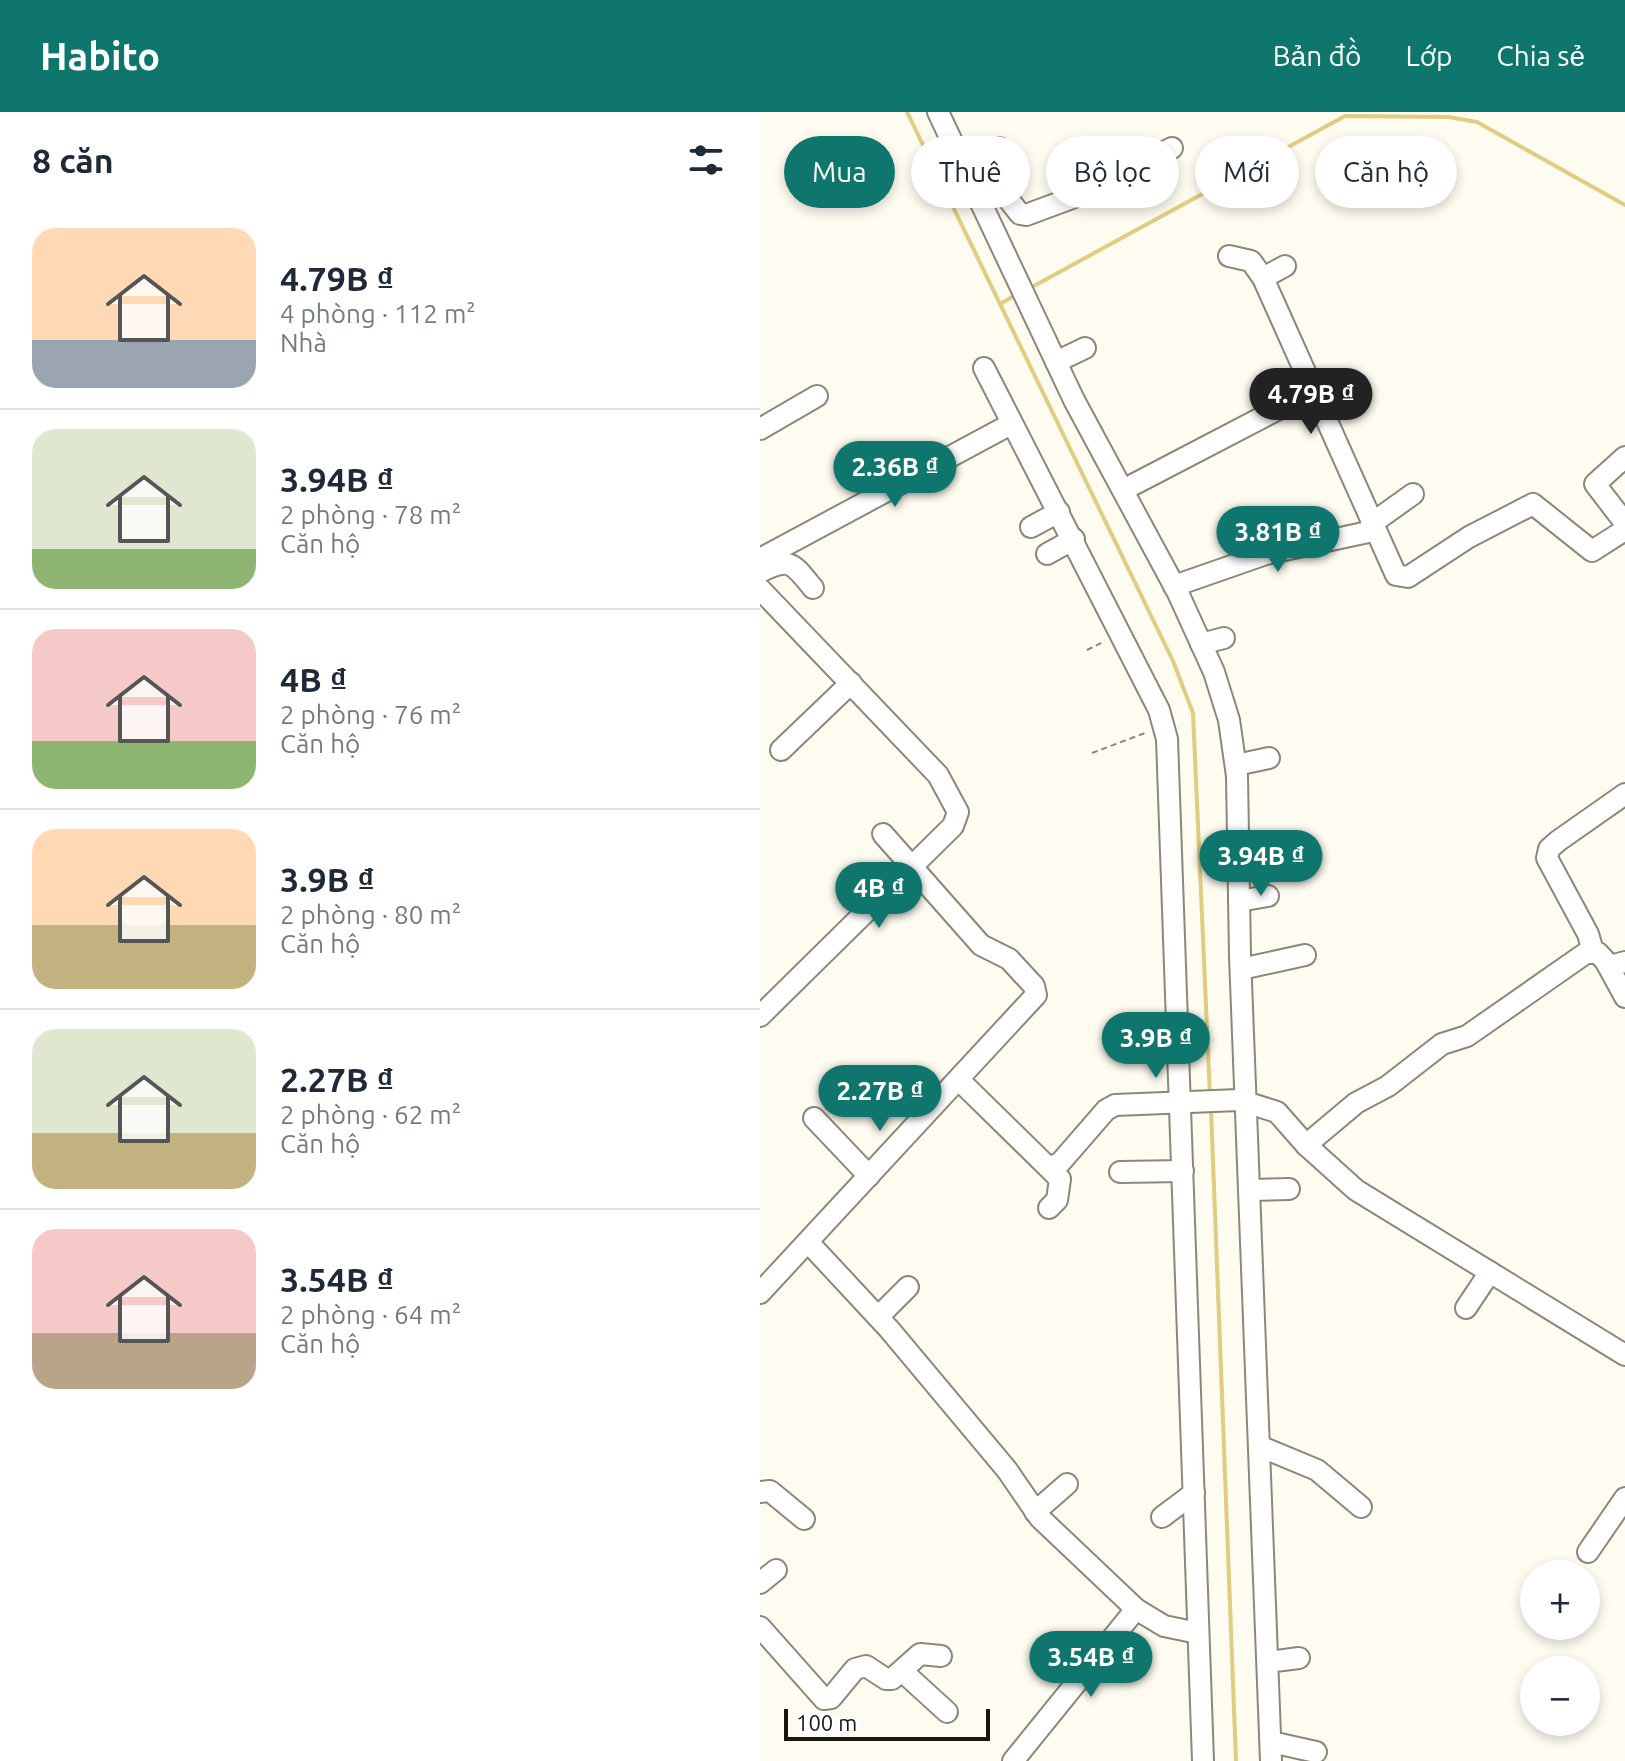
<!DOCTYPE html>
<html lang="vi">
<head>
<meta charset="utf-8">
<style>
	:root { --surface:#fff; --page:#f6f6f7; --text:#1f2937; --muted:#747a83; --line:#e0e1e3; --accent:#0f766e }
	body { margin:0; font-family:Ubuntu,sans-serif; background:var(--page); color:var(--text); height:100vh; display:flex; flex-direction:column; font-size:30px; white-space:nowrap }
	* { box-sizing:border-box; margin:0 }
	p { font-size:26px; color:var(--muted) }
	.icon { flex:none; width:44px; height:44px; fill:none; stroke:currentColor; stroke-width:2; stroke-linecap:round; stroke-linejoin:round }
	.map { position:relative; flex:1; overflow:hidden }
	.sheet { display:flex; flex-direction:column; background:var(--surface); width:760px }
	.sheet>* { flex:none }
	.top-card { position:absolute; left:24px; top:24px; width:720px; height:72px; display:flex; gap:16px }
	.buttons { position:absolute; left:760px; top:1448px; display:grid; gap:16px }
	.buttons a { display:grid; place-items:center; width:80px; height:80px; border-radius:50%; background:var(--surface); box-shadow:0 4px 12px #0003; font-size:40px }
	.scale { position:absolute; left:24px; bottom:20px; width:206px; box-sizing:border-box; padding-left:8px; border:4px solid #16150e; border-top:0; font-size:22px; line-height:28px; white-space:nowrap; color:#16150e; -webkit-text-stroke:6px #fff; paint-order:stroke }
	.price { position:absolute; translate:-50% -68px; padding:0 18px; border-radius:28px; background:var(--accent); color:#fff; font-size:26px; line-height:52px; filter:drop-shadow(0 2px 4px #0008) }
	.price::after { content:''; position:absolute; left:50%; top:48px; width:24px; height:18px; margin-left:-12px; background:inherit; clip-path:polygon(0 0,100% 0,50% 100%) }
	.price.active { background:#222; color:#fff }
	ul { padding:0; list-style:none }
	li { display:flex; align-items:center; gap:24px; height:200px; padding:0 32px }
	li+li { border-top:2px solid var(--line) }
	li span { display:grid; place-items:center; flex:none; width:224px; height:160px; border-radius:24px; color:#555 }
	li>.icon { margin-inline-start:auto }
	span .icon { width:96px; height:96px; fill:#fffc; stroke-width:1 }
	li b { font-size:34px }
	h2 { display:flex; justify-content:space-between; align-items:center; height:96px; padding:0 32px; font-size:34px }
	.chip { padding:0 28px; border-radius:36px; background:var(--surface); box-shadow:0 4px 12px #0003; font-size:28px; line-height:72px }
	.chip.active { background:var(--accent); color:#fff }
	header { display:flex; align-items:center; gap:48px; box-sizing:border-box; height:112px; padding:0 40px; background:var(--accent); color:#fff }
	header strong { font-size:38px }
	nav { display:flex; gap:44px; margin-inline-start:auto; font-size:28px }
	main { display:flex; flex:1; min-height:0 }
	.map>svg:first-child { display:block }
</style>
</head>
<body>
<header>
<strong>Habito</strong>
<nav><a>Bản đồ</a><a>Lớp</a><a>Chia sẻ</a></nav>
</header>
<main>
<section class="sheet">
<h2>8 căn<svg class="icon" aria-label="filters" viewBox="0 0 24 24"><path d="M4 7h16M4 17h16"/><circle cx="9" cy="7" r="2"/><circle cx="15" cy="17" r="2"/></svg></h2>
<ul>
<li><span style="background:linear-gradient(#ffd9b3 70%,#9aa5b1 0)"><svg class="icon" aria-label="home" viewBox="0 0 24 24"><path d="M3 11l9-7 9 7M6 9v11h12V9"/></svg></span><div><b>4.79B ₫</b><p>4 phòng · 112 m²</p><p>Nhà</p></div></li>
<li><span style="background:linear-gradient(#dfe7d0 75%,#8fb573 0)"><svg class="icon" aria-label="home" viewBox="0 0 24 24"><path d="M3 11l9-7 9 7M6 9v11h12V9"/></svg></span><div><b>3.94B ₫</b><p>2 phòng · 78 m²</p><p>Căn hộ</p></div></li>
<li><span style="background:linear-gradient(#f6c9c9 70%,#8fb573 0)"><svg class="icon" aria-label="home" viewBox="0 0 24 24"><path d="M3 11l9-7 9 7M6 9v11h12V9"/></svg></span><div><b>4B ₫</b><p>2 phòng · 76 m²</p><p>Căn hộ</p></div></li>
<li><span style="background:linear-gradient(#ffd9b3 60%,#c2b280 0)"><svg class="icon" aria-label="home" viewBox="0 0 24 24"><path d="M3 11l9-7 9 7M6 9v11h12V9"/></svg></span><div><b>3.9B ₫</b><p>2 phòng · 80 m²</p><p>Căn hộ</p></div></li>
<li><span style="background:linear-gradient(#dfe7d0 65%,#c2b280 0)"><svg class="icon" aria-label="home" viewBox="0 0 24 24"><path d="M3 11l9-7 9 7M6 9v11h12V9"/></svg></span><div><b>2.27B ₫</b><p>2 phòng · 62 m²</p><p>Căn hộ</p></div></li>
<li><span style="background:linear-gradient(#f6c9c9 65%,#b9a48a 0)"><svg class="icon" aria-label="home" viewBox="0 0 24 24"><path d="M3 11l9-7 9 7M6 9v11h12V9"/></svg></span><div><b>3.54B ₫</b><p>2 phòng · 64 m²</p><p>Căn hộ</p></div></li>
</ul>
</section>
<div class="map">
<svg width="865" height="1649" viewBox="0 0 865 1649">
	<rect width="100%" height="100%" fill="#fefcf1"/>
	<g fill="none" stroke-linecap="round" stroke-linejoin="round">
		<!-- stream -->
		<g stroke="#dfcd81" stroke-width="4">
			<path d="M 147,0 L 413,549 L 433,601 L 450,984"/>
			<path d="M 272,175 L 585,4 L 689,5 L 717,10 L 865,93"/>
			<path d="M 240,192 L 252,185"/>
			<path d="M 451,997 L 476,1649"/>
		</g>
		<defs>
			<g id="minor">
				<path d="M 178,0 L 314,288 L 418,481 L 454,560 L 469,608 L 477,664 L 480,844 L 511,1649"/>
				<path d="M 233,74 L 231,57 L 239,36"/>
				<path d="M 216,86 L 233,74 L 238,74 L 260,102 L 266,103 L 312,86 L 412,36"/>
				<path d="M 469,144 L 491,149 L 503,166 L 636,463 L 648,465 L 709,425 L 773,392 L 832,439 L 865,418"/>
				<path d="M 503,166 L 525,154"/>
				<path d="M 296,250 L 325,236"/>
				<path d="M 224,256 L 399,598 L 407,627 L 443,1649"/>
				<path d="M 0,317 L 57,284"/>
				<path d="M 865,345 L 835,372 L 865,411"/>
				<path d="M 363,378 L 555,278"/>
				<path d="M 611,412 L 653,382"/>
				<path d="M 271,415 L 299,400"/>
				<path d="M 287,442 L 314,427"/>
				<path d="M 0,447 L 251,312"/>
				<path d="M 0,460 C 31,444 33,452 53,476"/>
				<path d="M 414,474 L 506,442 L 613,419"/>
				<path d="M 0,477 L 178,663 L 198,700 L 193,714 L 0,904"/>
				<path d="M 441,532 L 464,526"/>
				<path d="M 21,638 L 91,571"/>
				<path d="M 476,653 L 509,646"/>
				<path d="M 479,789 L 508,784"/>
				<path d="M 833,839 L 828,822 L 787,746 L 789,737 L 798,729 L 865,682"/>
				<path d="M 847,852 L 865,885"/>
				<path d="M 481,857 L 545,843"/>
				<path d="M 199,968 L 300,1067 L 297,1088 L 289,1096"/>
				<path d="M 54,1006 L 109,1064"/>
				<path d="M 546,1033 L 596,991 L 628,974 L 682,932 L 707,924 L 826,841 L 838,841 L 850,854 L 865,850"/>
				<path d="M 291,1055 L 300,1051 L 346,998 L 355,993 L 479,988 L 517,1000 L 546,1033 L 596,1078 L 865,1243"/>
				<path d="M 360,1060 L 423,1059"/>
				<path d="M 490,1078 L 529,1077"/>
				<path d="M 48,1130 L 129,1217 L 247,1358 L 280,1406 L 376,1497 L 404,1514 L 438,1521"/>
				<path d="M 0,1181 L 276,883 L 274,874 L 249,847 L 221,833 L 123,722"/>
				<path d="M 706,1196 L 730,1160"/>
				<path d="M 118,1205 L 148,1175"/>
				<path d="M 499,1334 L 557,1358 L 601,1395"/>
				<path d="M 0,1380 L 10,1379 L 44,1407"/>
				<path d="M 275,1400 L 307,1372"/>
				<path d="M 402,1405 L 434,1381"/>
				<path d="M 828,1440 L 865,1386"/>
				<path d="M 0,1471 L 16,1458"/>
				<path d="M 0,1515 L 64,1587 L 71,1586 L 95,1557 L 106,1554 L 126,1567 L 132,1567 L 160,1542 L 181,1544"/>
				<path d="M 508,1550 L 539,1546"/>
				<path d="M 142,1559 L 187,1600"/>
				<path d="M 511,1630 L 556,1640"/>
				<path d="M 253,1649 L 376,1497"/>
			</g>
		</defs>
		<!-- minor casing -->
		<use href="#minor" stroke="#8c8878" stroke-width="24"/>
		<!-- path -->
		<g stroke="#88877e" stroke-width="2" stroke-dasharray="6 4" stroke-linecap="butt">
			<path d="M 327,538 L 345,529"/>
			<path d="M 332,641 L 385,621"/>
		</g>
		<!-- minor -->
		<use href="#minor" stroke="#fff" stroke-width="20"/>
	</g>
</svg>
<div class="buttons">
<a>+</a>
<a>−</a>
</div>
<div class="scale">100 m</div>
<b class="price active" style="left:551px;top:324px">4.79B ₫</b>
<b class="price" style="left:135px;top:397px">2.36B ₫</b>
<b class="price" style="left:518px;top:462px">3.81B ₫</b>
<b class="price" style="left:501px;top:786px">3.94B ₫</b>
<b class="price" style="left:119px;top:818px">4B ₫</b>
<b class="price" style="left:396px;top:968px">3.9B ₫</b>
<b class="price" style="left:120px;top:1021px">2.27B ₫</b>
<b class="price" style="left:331px;top:1587px">3.54B ₫</b>
<div class="top-card">
<a class="chip active">Mua</a>
<a class="chip">Thuê</a>
<a class="chip">Bộ lọc</a>
<a class="chip">Mới</a>
<a class="chip">Căn hộ</a>
</div>
</div>
</main>
</body>
</html>
